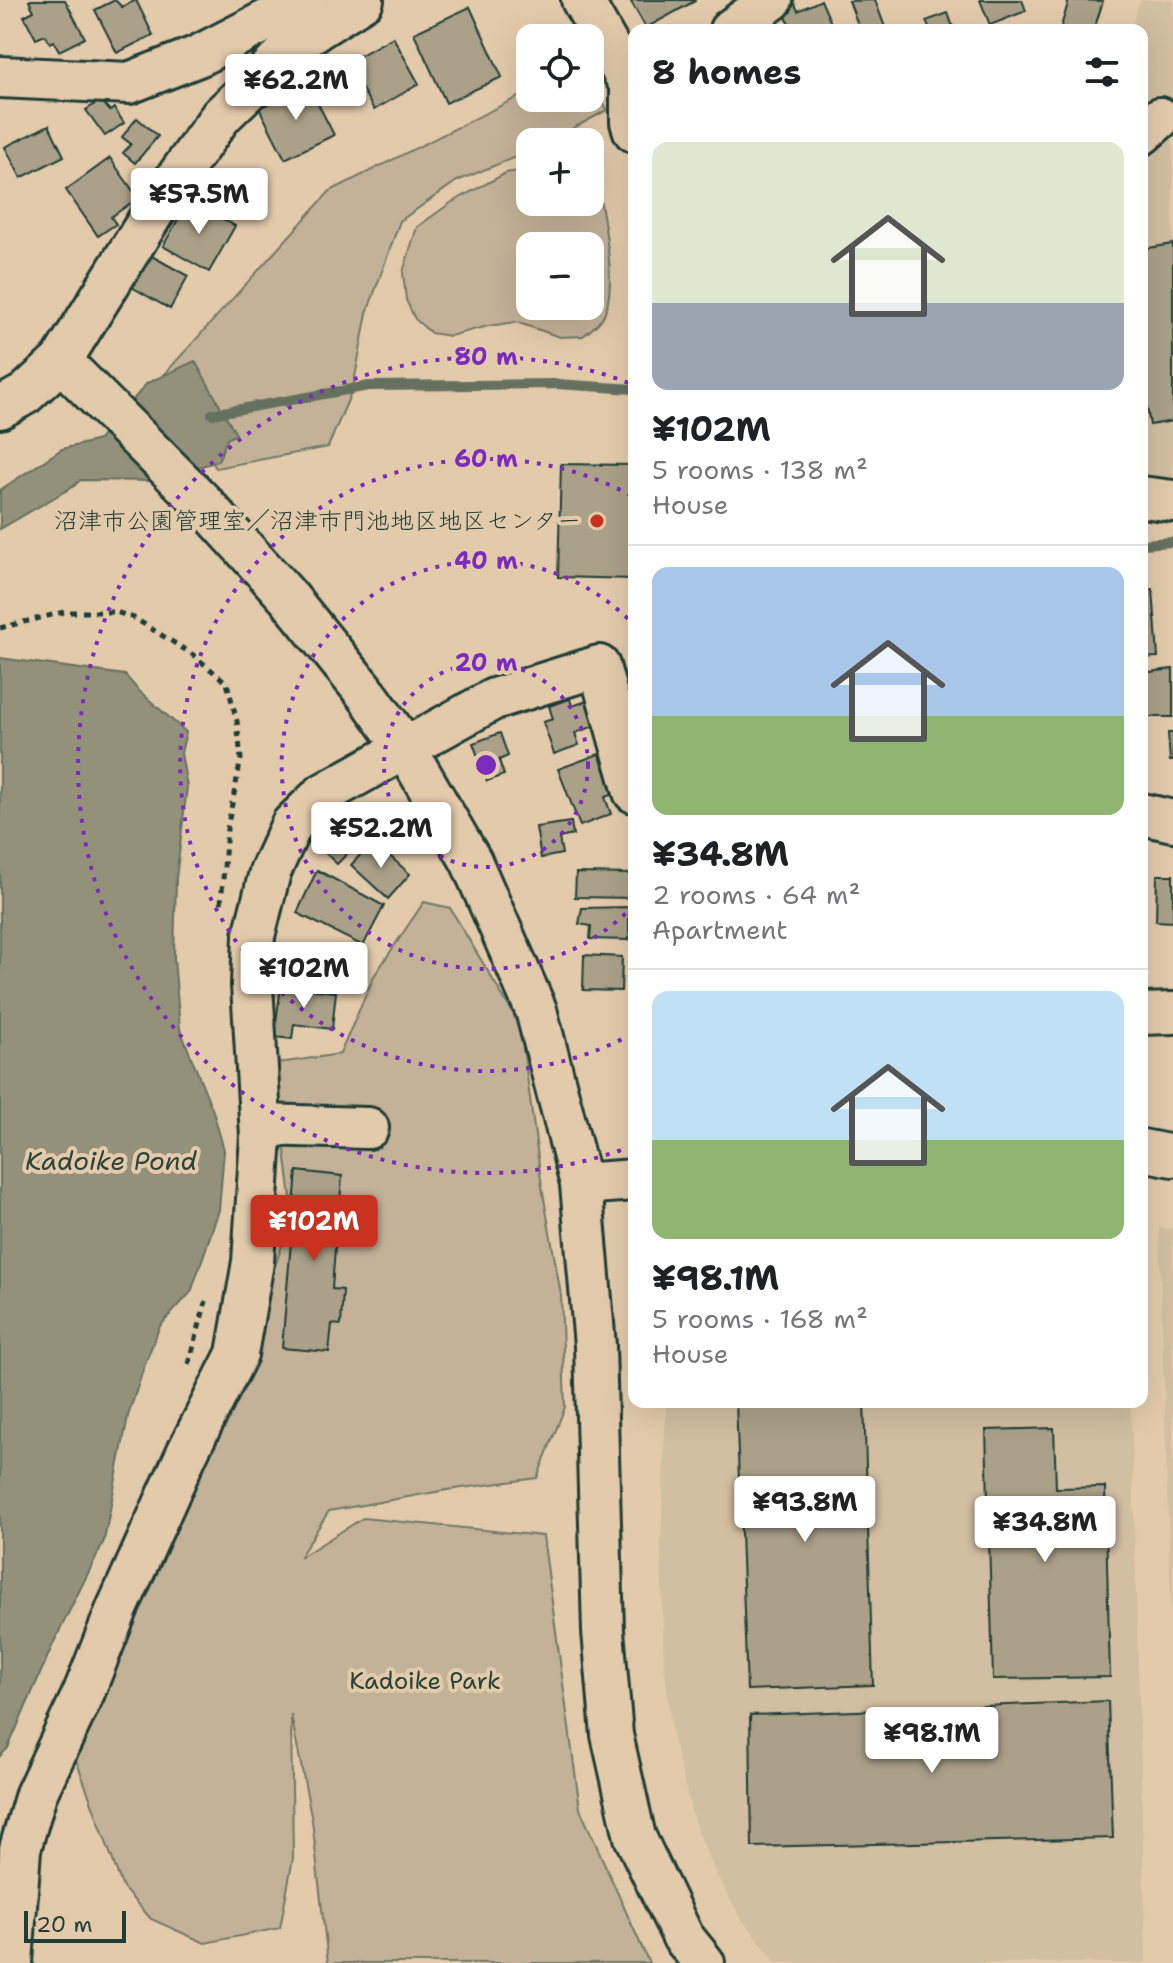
<!DOCTYPE html>
<html lang="en">
<head>
<meta charset="utf-8">
<style>
	:root { --surface:#fff; --page:#f2f2f2; --text:#202124; --muted:#757577; --line:#e0e0e0; --accent:#c8321e }
	body { margin:0; font-family:"Shantell Sans","Klee One",sans-serif; background:var(--page); color:var(--text); height:100vh; display:flex; flex-direction:column; font-size:30px; white-space:nowrap }
	* { box-sizing:border-box; margin:0 }
	p { font-size:26px; color:var(--muted) }
	.icon { flex:none; width:44px; height:44px; fill:none; stroke:currentColor; stroke-width:2; stroke-linecap:round; stroke-linejoin:round }
	.map { position:relative; flex:1; overflow:hidden }
	.drawer { position:absolute; left:628px; top:24px; width:520px; height:1384px; display:flex; flex-direction:column; background:var(--surface); border-radius:16px; box-shadow:0 8px 32px #0002 }
	.drawer>* { flex:none }
	.fabs { position:absolute; left:516px; top:24px; display:grid; gap:16px }
	.fabs a { display:grid; place-items:center; width:88px; height:88px; border-radius:16px; background:var(--surface); box-shadow:0 8px 32px #0002; font-size:40px }
	.scale { position:absolute; left:24px; bottom:20px; width:102px; box-sizing:border-box; padding-left:8px; border:4px solid #1f3d34; border-top:0; font-size:22px; line-height:28px; white-space:nowrap; color:#1f3d34; -webkit-text-stroke:6px #e3caab; paint-order:stroke }
	.price { position:absolute; translate:-50% -68px; padding:0 18px; border-radius:8px; background:#fff; color:#222; font-size:26px; line-height:52px; filter:drop-shadow(0 2px 4px #0008) }
	.price::after { content:''; position:absolute; left:50%; top:48px; width:24px; height:18px; margin-left:-12px; background:inherit; clip-path:polygon(0 0,100% 0,50% 100%) }
	.price.selected { background:var(--accent); color:#fff }
	ul { padding:0; list-style:none }
	li { display:grid; align-content:center; gap:16px; height:424px; padding:0 24px }
	li+li { border-top:2px solid var(--line) }
	li span { display:grid; place-items:center; height:248px; border-radius:16px; color:#555 }
	li>.icon { margin-inline-start:auto }
	span .icon { width:144px; height:144px; fill:#fffc; stroke-width:1 }
	li b { font-size:34px }
	h2 { display:flex; justify-content:space-between; align-items:center; height:96px; padding:0 24px; font-size:34px }
	.map>svg:first-child { display:block }
</style>
</head>
<body>
<div class="map">
<svg width="1173" height="1963" viewBox="0 0 1173 1963">
	<rect width="100%" height="100%" fill="#e3caab"/>
	<filter id="ink" filterUnits="userSpaceOnUse"><feTurbulence type="fractalNoise" baseFrequency=".0125" numOctaves="2"/><feDisplacementMap in="SourceGraphic" scale="16" xChannelSelector="R" yChannelSelector="G"/><feConvolveMatrix kernelMatrix="1 2 1 2 8 2 1 2 1" color-interpolation-filters="sRGB"/></filter>
	<g filter="url(#ink)">
		<!-- built -->
		<g fill="#d2bea0">
			<path d="M 1140,0 L 1173,0 L 1173,478 L 1142,473 L 1142,30 L 1130,30 Z"/>
			<path d="M 1159,1228 L 1173,1229 L 1173,1674 Z"/>
			<path d="M 666,1402 L 1131,1402 L 1146,1963 L 777,1963 L 741,1918 L 714,1870 L 694,1821 L 673,1739 L 664,1665 L 661,1543 Z"/>
		</g>
		<!-- green -->
		<g fill="#c3b298" stroke="#717866" stroke-width="2" fill-rule="evenodd">
			<path d="M 590,69 L 607,110 L 548,142 L 530,142 L 530,151 L 457,181 L 400,221 L 367,313 L 353,388 L 328,447 L 216,468 L 160,379 L 330,191 L 530,91 L 530,98 L 590,98 Z"/>
			<path d="M 530,169 L 530,202 L 590,202 L 590,194 L 599,192 C 604,222 619,292 602,318 C 598,325 589,331 583,336 L 560,337 L 516,322 L 488,326 L 450,336 L 431,333 L 415,319 L 406,300 L 403,272 L 417,227 L 452,202 L 506,173 ZM 530,246 L 590,246 L 590,306 L 530,306 Z"/>
			<path d="M 424,902 L 450,908 L 520,1025 L 542,1187 L 561,1295 L 565,1407 L 537,1478 L 447,1490 L 329,1511 L 299,1558 L 363,1518 L 543,1536 L 580,1809 L 649,1963 L 328,1963 L 312,1820 L 291,1715 L 293,1858 L 280,1928 L 205,1943 L 151,1919 L 123,1888 L 75,1757 L 229,1401 L 293,1213 L 277,1088 L 278,1063 L 340,1054 L 374,976 Z"/>
		</g>
		<!-- water -->
		<g fill="#93917a" stroke="#656f5e" stroke-width="2">
			<path d="M 195,361 L 236,434 L 227,439 L 218,461 L 154,481 L 80,480 L 74,486 L 0,529 L 0,490 L 62,449 L 99,440 L 147,383 Z"/>
			<path d="M 0,658 L 125,675 L 138,690 L 186,732 L 181,753 L 187,787 L 176,879 L 174,958 L 180,1029 L 213,1111 L 224,1150 L 219,1210 L 191,1292 L 160,1326 L 146,1361 L 128,1416 L 104,1541 L 53,1644 L 8,1748 L 0,1756 Z"/>
		</g>
		<g fill="none" stroke-linecap="round" stroke-linejoin="round">
			<!-- stream -->
			<g stroke="#656f5e" stroke-width="10">
				<path d="M 212,414 L 369,386 L 556,384 L 634,389"/>
				<path d="M 1142,544 L 1173,542"/>
			</g>
		</g>
		<!-- building -->
		<g fill="#aaa188" stroke="#1f3d34" stroke-width="2">
			<path d="M 31,0 L 65,0 L 85,38 L 59,51 L 54,41 L 50,43 L 45,35 L 36,39 L 24,16 L 34,11 L 29,1 Z"/>
			<path d="M 115,0 L 122,7 L 136,0 L 153,35 L 117,53 L 95,10 Z"/>
			<path d="M 630,0 L 694,0 L 695,1 L 646,28 Z"/>
			<path d="M 789,0 L 793,0 L 798,11 L 821,0 L 831,23 L 820,28 L 821,30 L 792,30 L 780,4 Z"/>
			<path d="M 875,0 L 886,30 L 860,30 L 849,1 Z"/>
			<path d="M 980,0 L 1022,0 L 1026,11 L 990,25 Z"/>
			<path d="M 1069,0 L 1103,1 L 1094,30 L 1060,30 Z"/>
			<path d="M 470,7 L 502,77 L 446,103 L 414,33 Z"/>
			<path d="M 948,13 L 954,30 L 930,30 L 926,21 Z"/>
			<path d="M 393,37 L 419,84 L 374,110 L 347,63 Z"/>
			<path d="M 308,84 L 334,135 L 285,159 L 259,108 Z"/>
			<path d="M 101,100 L 110,111 L 114,108 L 124,123 L 105,136 L 86,110 Z"/>
			<path d="M 137,118 L 158,136 L 135,163 L 123,153 L 131,144 L 122,137 Z"/>
			<path d="M 49,125 L 64,156 L 21,178 L 5,147 Z"/>
			<path d="M 110,158 L 138,198 L 111,217 L 116,224 L 98,236 L 66,190 Z"/>
			<path d="M 189,200 L 235,226 L 209,272 L 163,246 Z"/>
			<path d="M 1173,244 L 1173,421 L 1150,425 L 1145,395 L 1142,396 L 1142,249 Z"/>
			<path d="M 148,254 L 188,276 L 170,309 L 130,286 Z"/>
			<path d="M 561,464 L 634,465 L 634,579 L 558,577 Z"/>
			<path d="M 1153,589 L 1158,657 L 1142,658 L 1142,590 Z"/>
			<path d="M 1173,669 L 1173,717 L 1142,717 L 1142,673 Z"/>
			<path d="M 570,699 L 572,706 L 590,700 L 598,725 L 575,733 L 579,745 L 554,754 L 543,722 L 553,719 L 549,706 Z"/>
			<path d="M 500,733 L 508,756 L 499,760 L 504,775 L 487,781 L 473,743 Z"/>
			<path d="M 1168,733 L 1173,733 L 1173,761 L 1170,761 Z"/>
			<path d="M 599,754 L 614,794 L 605,797 L 611,814 L 580,826 L 558,769 Z"/>
			<path d="M 347,814 L 367,833 L 337,864 L 317,845 Z"/>
			<path d="M 571,822 L 573,835 L 559,838 L 562,854 L 541,858 L 536,827 Z"/>
			<path d="M 373,841 L 410,874 L 388,899 L 351,865 Z"/>
			<path d="M 317,870 L 384,906 L 363,946 L 297,913 Z"/>
			<path d="M 576,873 L 634,874 L 634,898 L 575,897 Z"/>
			<path d="M 1157,875 L 1173,875 L 1173,922 L 1156,921 Z"/>
			<path d="M 629,907 L 629,940 L 590,939 L 591,926 L 579,924 L 582,908 Z"/>
			<path d="M 584,955 L 622,957 L 621,991 L 583,990 Z"/>
			<path d="M 281,986 L 336,992 L 332,1029 L 294,1024 L 292,1039 L 274,1037 Z"/>
			<path d="M 297,1171 L 342,1176 L 340,1202 L 348,1203 L 345,1237 L 336,1234 L 332,1289 L 343,1290 L 341,1325 L 332,1324 L 329,1352 L 282,1348 Z"/>
			<path d="M 736,1402 L 864,1402 L 873,1685 L 747,1690 Z"/>
			<path d="M 1054,1428 L 1056,1488 L 1105,1487 L 1110,1677 L 993,1679 L 986,1430 Z"/>
			<path d="M 1108,1701 L 1113,1838 L 752,1847 L 750,1715 Z"/>
		</g>
		<g fill="none" stroke-linecap="round" stroke-linejoin="round">
			<defs>
				<g id="minor">
					<path d="M 582,0 L 631,86 L 631,122 L 634,131"/>
					<path d="M 730,30 L 772,0"/>
					<path d="M 0,77 L 129,83 L 198,56 L 307,0"/>
					<path d="M 1142,134 L 1160,118"/>
					<path d="M 61,361 L 203,503 L 288,597 L 368,696 L 406,749 L 471,861 L 536,1010 L 581,1184 L 595,1346 L 603,1631 L 612,1735 L 635,1837 L 683,1937 L 704,1963"/>
					<path d="M 0,408 L 25,394 L 61,361 L 163,197 L 221,116 L 301,39 L 363,0"/>
					<path d="M 1142,497 L 1173,501"/>
					<path d="M 1142,814 L 1173,821"/>
					<path d="M 1142,1014 L 1173,1013"/>
					<path d="M 261,1125 L 368,1128"/>
					<path d="M 1142,1150 L 1173,1156"/>
					<path d="M 581,1184 L 634,1180"/>
					<path d="M 12,1963 L 20,1849 L 36,1794 L 84,1692 L 117,1609 L 187,1453 L 237,1354 L 253,1262 L 261,1136 L 252,985 L 254,936 L 270,872 L 292,824 L 323,794 L 494,699 L 599,666 L 634,792"/>
				</g>
			</defs>
			<!-- minor casing -->
			<use href="#minor" stroke="#1f3d34" stroke-width="46"/>
			<!-- path -->
			<g stroke="#1f3d34" stroke-width="5" stroke-dasharray="6 6" stroke-linecap="butt">
				<path d="M 0,628 L 64,612 L 116,612 L 134,618 L 192,654 L 227,683 L 237,721 L 241,759 L 227,829 L 221,904"/>
				<path d="M 189,1364 L 206,1301"/>
			</g>
			<!-- minor -->
			<use href="#minor" stroke="#e3caab" stroke-width="40"/>
		</g>
	</g>
	<!-- distance rings -->
	<g fill="none" stroke="#7b2cbf" stroke-width="4" stroke-dasharray="4 8">
		<circle cx="486" cy="765" r="102"/>
		<path d="M634 905A204 204 0 1 1 634 625"/>
		<path d="M632 1034A306 306 0 1 1 632 496"/>
		<path d="M632 1146A408 408 0 1 1 632 384"/>
	</g>
	<!-- markers -->
	<circle fill="#c8321e" stroke="#e3caab" stroke-width="3" cx="597" cy="521" r="8"/>
	<g text-anchor="middle" stroke-width="8" stroke-linejoin="round" paint-order="stroke">
		<!-- poi labels -->
		<g font-size="24" fill="#1f3d34" stroke="#e3caab" text-anchor="end">
			<text x="581" y="529">沼津市公園管理室／沼津市門池地区地区センター</text>
		</g>
		<!-- park labels -->
		<g font-size="24" fill="#274339" stroke="#e3caab">
			<text x="425" y="1689">Kadoike Park</text>
		</g>
		<!-- water labels -->
		<g font-size="26" font-style="italic" fill="#2b453b" stroke="#e3caab">
			<text x="111" y="1170">Kadoike Pond</text>
		</g>
	</g>
	<circle cx="486" cy="765" r="12" fill="#7b2cbf" stroke="#e3caab" stroke-width="4"/>
	<g font-size="24" text-anchor="middle" font-weight="bold" fill="#7b2cbf" stroke="#e3caab" stroke-width="8" stroke-linejoin="round" paint-order="stroke">
		<text x="486" y="365">80 m</text>
		<text x="486" y="467">60 m</text>
		<text x="486" y="569">40 m</text>
		<text x="486" y="671">20 m</text>
	</g>
</svg>
<div class="fabs">
<a><svg class="icon" aria-label="locate" viewBox="0 0 24 24"><circle cx="12" cy="12" r="6"/><path d="M12 2v4M12 18v4M2 12h4M18 12h4"/></svg></a>
<a>+</a>
<a>−</a>
</div>
<div class="scale">20 m</div>
<b class="price" style="left:296px;top:122px">¥62.2M</b>
<b class="price" style="left:199px;top:236px">¥57.5M</b>
<b class="price" style="left:381px;top:870px">¥52.2M</b>
<b class="price" style="left:304px;top:1010px">¥102M</b>
<b class="price selected" style="left:314px;top:1263px">¥102M</b>
<b class="price" style="left:805px;top:1544px">¥93.8M</b>
<b class="price" style="left:1045px;top:1564px">¥34.8M</b>
<b class="price" style="left:932px;top:1775px">¥98.1M</b>
<section class="drawer">
<h2>8 homes<svg class="icon" aria-label="filters" viewBox="0 0 24 24"><path d="M4 7h16M4 17h16"/><circle cx="9" cy="7" r="2"/><circle cx="15" cy="17" r="2"/></svg></h2>
<ul>
<li><span style="background:linear-gradient(#dfe7d0 65%,#9aa5b1 0)"><svg class="icon" aria-label="home" viewBox="0 0 24 24"><path d="M3 11l9-7 9 7M6 9v11h12V9"/></svg></span><div><b>¥102M</b><p>5 rooms · 138 m²</p><p>House</p></div></li>
<li><span style="background:linear-gradient(#a9c7e8 60%,#8fb573 0)"><svg class="icon" aria-label="home" viewBox="0 0 24 24"><path d="M3 11l9-7 9 7M6 9v11h12V9"/></svg></span><div><b>¥34.8M</b><p>2 rooms · 64 m²</p><p>Apartment</p></div></li>
<li><span style="background:linear-gradient(#bfe0f5 60%,#8fb573 0)"><svg class="icon" aria-label="home" viewBox="0 0 24 24"><path d="M3 11l9-7 9 7M6 9v11h12V9"/></svg></span><div><b>¥98.1M</b><p>5 rooms · 168 m²</p><p>House</p></div></li>
</ul>
</section>
</div>
</body>
</html>
